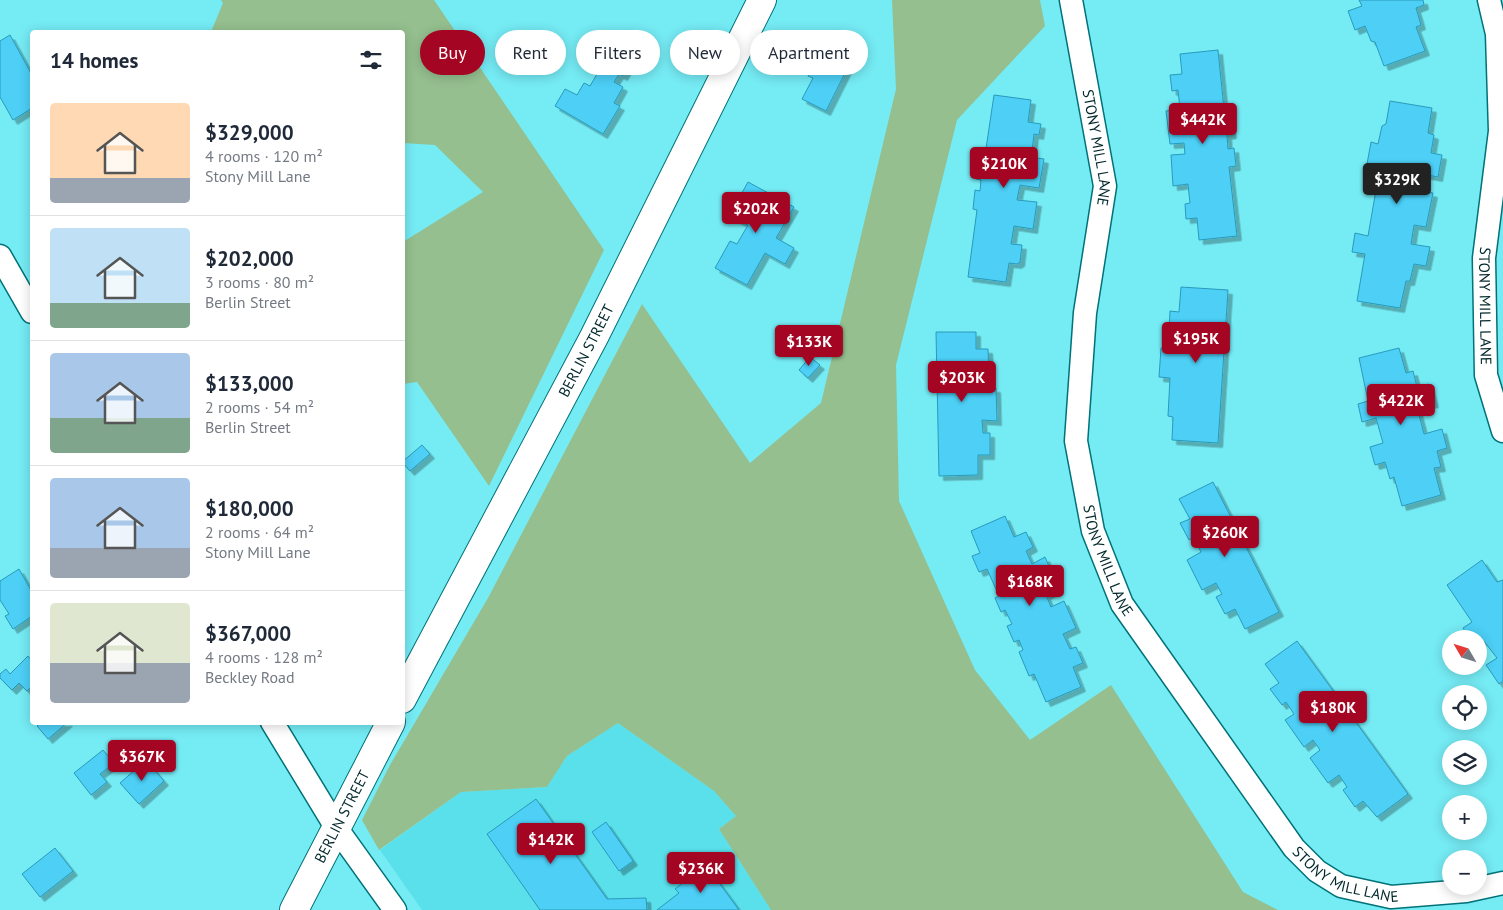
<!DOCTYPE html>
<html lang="en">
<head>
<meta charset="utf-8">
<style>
	:root { --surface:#fff; --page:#f6f6f7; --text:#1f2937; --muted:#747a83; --line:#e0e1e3; --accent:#a30523 }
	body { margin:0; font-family:"PT Sans",sans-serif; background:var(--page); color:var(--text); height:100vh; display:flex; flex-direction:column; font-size:19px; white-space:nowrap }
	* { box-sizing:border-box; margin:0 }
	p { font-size:16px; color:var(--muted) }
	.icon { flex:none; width:28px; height:28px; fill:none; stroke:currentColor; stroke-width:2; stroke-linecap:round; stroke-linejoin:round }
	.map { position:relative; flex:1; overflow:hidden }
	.sheet { position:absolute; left:30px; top:30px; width:375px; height:695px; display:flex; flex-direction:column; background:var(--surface); border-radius:5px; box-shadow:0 2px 12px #0003 }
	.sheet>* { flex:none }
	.top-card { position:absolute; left:420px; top:30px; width:475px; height:45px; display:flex; gap:10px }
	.needle { width:32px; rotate:309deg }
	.fabs { position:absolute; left:1442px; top:630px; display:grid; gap:10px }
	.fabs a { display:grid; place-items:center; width:45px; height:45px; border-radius:50%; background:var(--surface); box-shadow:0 2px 12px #0003; font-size:25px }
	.price { position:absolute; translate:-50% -42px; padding:0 11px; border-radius:5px; background:var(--accent); color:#fff; font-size:16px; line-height:32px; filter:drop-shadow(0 1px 2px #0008) }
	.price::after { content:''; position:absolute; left:50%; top:30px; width:15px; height:11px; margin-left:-8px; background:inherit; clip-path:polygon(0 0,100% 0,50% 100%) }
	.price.on { background:#222; color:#fff }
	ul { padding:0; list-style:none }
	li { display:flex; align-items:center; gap:15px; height:125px; padding:0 20px }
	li+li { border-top:1px solid var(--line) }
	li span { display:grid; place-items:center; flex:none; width:140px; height:100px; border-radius:5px; color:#555 }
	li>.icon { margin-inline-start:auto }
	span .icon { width:60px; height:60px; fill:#fffc; stroke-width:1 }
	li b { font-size:21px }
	h2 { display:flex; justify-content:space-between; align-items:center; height:60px; padding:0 20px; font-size:21px }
	.chip { padding:0 18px; border-radius:22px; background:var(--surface); box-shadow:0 2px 12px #0003; font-size:18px; line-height:45px }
	.chip.on { background:var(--accent); color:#fff }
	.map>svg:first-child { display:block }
</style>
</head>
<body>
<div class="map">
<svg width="1503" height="910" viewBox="0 0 1503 910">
	<defs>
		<filter id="shadow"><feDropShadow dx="4.5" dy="4.5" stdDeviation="0" flood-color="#0004"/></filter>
	</defs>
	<rect width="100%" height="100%" fill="#75ebf4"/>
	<!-- built -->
	<path fill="#59e0ea" d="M 618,723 L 714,791 L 736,816 L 719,829 L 771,910 L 422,910 L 380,850 L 461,792 L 547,787 L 567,756 Z"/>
	<!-- green -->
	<g fill="#95bf8f">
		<path d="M 221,0 L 434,0 L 604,250 L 489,486 L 417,382 L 403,384 L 403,242 L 483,192 L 435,145 L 403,143 L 402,32 L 211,32 L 223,3 Z"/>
		<path d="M 892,0 L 1040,0 L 1045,26 L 957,120 L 896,365 L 899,501 L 975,670 L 1030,740 L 1111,685 L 1243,892 L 1278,910 L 771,910 L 719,829 L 736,816 L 714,791 L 618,723 L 567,756 L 547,787 L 461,792 L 379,850 L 362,820 L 390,765 L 488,598 L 642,304 L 750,463 L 821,403 L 896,89 Z"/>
	</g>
	<!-- building -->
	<g fill="#4ecff6" stroke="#299aba" filter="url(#shadow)">
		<path d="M 1359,0 L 1423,0 L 1424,5 L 1416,8 L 1421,25 L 1416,27 L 1425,51 L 1384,66 L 1375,42 L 1371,41 L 1365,26 L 1355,30 L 1348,11 L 1362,6 Z"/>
		<path d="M 831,31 L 859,45 L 826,111 L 802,99 L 813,78 L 808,76 Z"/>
		<path d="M 10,35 L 32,75 L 32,108 L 13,120 L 0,97 L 0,41 Z"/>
		<path d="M 612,35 L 638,50 L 623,76 L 619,74 L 614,82 L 623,87 L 614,103 L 620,106 L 603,134 L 555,106 L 565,89 L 577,95 L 584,83 L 590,86 L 603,64 L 597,61 Z"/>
		<path d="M 1218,50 L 1225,119 L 1230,119 L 1232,134 L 1227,135 L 1228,149 L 1234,148 L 1236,166 L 1229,167 L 1237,236 L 1199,240 L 1197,218 L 1186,219 L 1185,204 L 1190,203 L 1188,184 L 1173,186 L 1171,155 L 1185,154 L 1184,143 L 1170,144 L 1166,111 L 1180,109 L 1178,90 L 1172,91 L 1170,75 L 1182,74 L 1180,54 Z"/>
		<path d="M 994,95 L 1031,100 L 1028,122 L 1041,124 L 1039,135 L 1034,134 L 1032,151 L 1025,150 L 1024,156 L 1044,159 L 1039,188 L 1020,185 L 1017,200 L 1037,202 L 1033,229 L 1014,226 L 1011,244 L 1022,245 L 1020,262 L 1017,264 L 1009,263 L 1006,282 L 968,277 L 977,210 L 973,209 L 975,190 L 980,191 L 981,180 L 976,179 L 978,161 L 984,162 Z"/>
		<path d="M 1390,101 L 1432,108 L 1428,133 L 1434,135 L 1431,153 L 1442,155 L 1438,177 L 1422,174 L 1419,190 L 1433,193 L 1426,227 L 1414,225 L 1411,244 L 1430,247 L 1426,266 L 1414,264 L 1410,281 L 1406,281 L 1400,308 L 1357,301 L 1365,254 L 1352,252 L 1355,233 L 1368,236 L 1380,167 L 1367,164 L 1371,142 L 1378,144 L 1382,126 L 1386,124 Z"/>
		<path d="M 748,182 L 794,207 L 776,238 L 794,248 L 785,264 L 765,253 L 747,285 L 715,268 L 730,241 L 737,244 L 748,225 L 729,216 Z"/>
		<path d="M 1181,287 L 1228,290 L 1218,443 L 1172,440 L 1173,417 L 1168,416 L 1170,378 L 1159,377 L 1161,348 L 1173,349 L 1174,332 L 1169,332 L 1170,311 L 1179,312 Z"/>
		<path d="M 936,332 L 976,332 L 976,349 L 988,349 L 989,373 L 982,373 L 982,388 L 996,388 L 997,421 L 982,420 L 983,433 L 990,433 L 990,455 L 978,455 L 978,475 L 939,476 Z"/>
		<path d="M 1399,348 L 1406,373 L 1413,371 L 1417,387 L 1429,384 L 1434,403 L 1417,407 L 1424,434 L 1442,429 L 1447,448 L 1437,451 L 1441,467 L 1434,468 L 1441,495 L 1402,506 L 1394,477 L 1390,479 L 1385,462 L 1375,465 L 1370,447 L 1383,443 L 1376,418 L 1362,422 L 1358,404 L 1368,401 L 1359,358 Z"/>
		<path d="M 810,357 L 820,365 L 808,378 L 799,370 Z"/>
		<path d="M 422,445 L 430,454 L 410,471 L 402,462 Z"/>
		<path d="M 1213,482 L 1279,612 L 1245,629 L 1235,609 L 1225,614 L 1216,597 L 1222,594 L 1216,583 L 1202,590 L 1187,560 L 1201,552 L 1193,537 L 1189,540 L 1180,523 L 1190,519 L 1179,499 Z"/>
		<path d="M 1005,516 L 1014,537 L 1026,532 L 1033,547 L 1026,551 L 1032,564 L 1045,557 L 1059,589 L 1046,595 L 1051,607 L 1064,601 L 1076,628 L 1063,634 L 1070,649 L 1076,647 L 1083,663 L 1073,667 L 1081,687 L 1046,702 L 1034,674 L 1029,676 L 1019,652 L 1023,650 L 1019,640 L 1014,642 L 1007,626 L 1012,624 L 1005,610 L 1001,612 L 995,598 L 999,596 L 987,569 L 979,572 L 972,556 L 980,553 L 971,531 Z"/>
		<path d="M 1482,560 L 1497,582 L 1503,580 L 1503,681 L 1499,684 L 1486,665 L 1497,658 L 1483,640 L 1479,643 L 1479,639 L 1470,639 L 1463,628 L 1472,622 L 1447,585 Z"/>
		<path d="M 19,569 L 32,592 L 32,616 L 13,629 L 5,616 L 9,614 L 0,600 L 0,581 Z"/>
		<path d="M 1297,641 L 1408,794 L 1377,817 L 1363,801 L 1355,807 L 1343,790 L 1347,787 L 1339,775 L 1328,783 L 1310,758 L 1320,750 L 1313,740 L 1304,747 L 1285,720 L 1294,714 L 1286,702 L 1282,705 L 1270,689 L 1279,683 L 1265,664 Z"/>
		<path d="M 28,656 L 32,661 L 32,686 L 27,691 L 19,683 L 12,690 L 0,678 L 0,674 L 6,669 L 10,674 Z"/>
		<path d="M 42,722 L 68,722 L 48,739 L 37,726 Z"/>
		<path d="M 103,750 L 114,763 L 100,774 L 107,782 L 91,795 L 74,773 Z"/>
		<path d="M 146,760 L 164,781 L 139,804 L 120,783 Z"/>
		<path d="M 536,799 L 607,899 L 646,898 L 647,910 L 540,910 L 487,834 Z"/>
		<path d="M 606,822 L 633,861 L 619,871 L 592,832 Z"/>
		<path d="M 55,848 L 73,871 L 40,897 L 22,874 Z"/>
		<path d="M 706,865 L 739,910 L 657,910 L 679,893 L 675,889 Z"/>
	</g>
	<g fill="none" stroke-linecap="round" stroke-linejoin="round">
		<defs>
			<g id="minor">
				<path id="s1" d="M 1071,0 L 1105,186 L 1085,313 L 1076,441 L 1093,531 L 1122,604 L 1294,848 L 1317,871 L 1341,886 L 1391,897 L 1466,891 L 1503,883"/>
				<path id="s2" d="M 1489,0 L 1497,34 L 1500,131 L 1484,258 L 1486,375 L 1503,431"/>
				<path d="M 0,256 L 32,312"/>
				<path d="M 272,722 L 337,829 L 395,910"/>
			</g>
			<g id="tertiary">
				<path id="s3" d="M 402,699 L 594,337 L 762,0"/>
				<path id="s4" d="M 294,910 L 391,722"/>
			</g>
		</defs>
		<!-- minor casing -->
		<use href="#minor" stroke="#007278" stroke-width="25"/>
		<!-- tertiary casing -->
		<use href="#tertiary" stroke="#007278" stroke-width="30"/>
		<!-- minor -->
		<use href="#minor" stroke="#fff" stroke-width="22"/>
		<!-- tertiary -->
		<use href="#tertiary" stroke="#fff" stroke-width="28"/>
	</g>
	<g text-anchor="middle" stroke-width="5" stroke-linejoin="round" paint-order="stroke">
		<!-- street labels -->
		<g font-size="15" fill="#00272a" stroke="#9cf5fb">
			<text dy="5" stroke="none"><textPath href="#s1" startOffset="150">STONY MILL LANE</textPath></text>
			<text dy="5" stroke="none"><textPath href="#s2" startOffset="308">STONY MILL LANE</textPath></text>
			<text dy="5" stroke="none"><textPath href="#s3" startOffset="394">BERLIN STREET</textPath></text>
			<text dy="5" stroke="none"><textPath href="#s1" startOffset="570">STONY MILL LANE</textPath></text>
			<text dy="5" stroke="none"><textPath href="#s4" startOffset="105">BERLIN STREET</textPath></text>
			<text dy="5" stroke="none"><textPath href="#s1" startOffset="975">STONY MILL LANE</textPath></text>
		</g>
	</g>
</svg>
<div class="fabs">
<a><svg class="needle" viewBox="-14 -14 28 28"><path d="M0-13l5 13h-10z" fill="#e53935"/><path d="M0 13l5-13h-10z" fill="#747a83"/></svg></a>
<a><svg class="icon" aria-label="locate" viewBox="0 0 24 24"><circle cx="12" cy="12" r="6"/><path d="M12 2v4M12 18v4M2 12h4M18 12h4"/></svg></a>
<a><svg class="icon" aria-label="layers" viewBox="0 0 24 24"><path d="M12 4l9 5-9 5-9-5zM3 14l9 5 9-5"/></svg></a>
<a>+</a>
<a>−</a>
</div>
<b class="price" style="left:1203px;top:145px">$442K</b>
<b class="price" style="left:1004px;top:189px">$210K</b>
<b class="price on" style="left:1397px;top:205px">$329K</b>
<b class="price" style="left:756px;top:234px">$202K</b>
<b class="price" style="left:1196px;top:364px">$195K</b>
<b class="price" style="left:809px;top:367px">$133K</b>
<b class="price" style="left:962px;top:403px">$203K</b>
<b class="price" style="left:1401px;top:426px">$422K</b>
<b class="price" style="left:1225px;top:558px">$260K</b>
<b class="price" style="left:1030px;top:607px">$168K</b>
<b class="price" style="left:1333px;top:733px">$180K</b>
<b class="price" style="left:142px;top:782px">$367K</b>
<b class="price" style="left:551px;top:865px">$142K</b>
<b class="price" style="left:701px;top:894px">$236K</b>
<div class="top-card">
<a class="chip on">Buy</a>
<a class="chip">Rent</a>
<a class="chip">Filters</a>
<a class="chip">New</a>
<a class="chip">Apartment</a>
</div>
<section class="sheet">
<h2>14 homes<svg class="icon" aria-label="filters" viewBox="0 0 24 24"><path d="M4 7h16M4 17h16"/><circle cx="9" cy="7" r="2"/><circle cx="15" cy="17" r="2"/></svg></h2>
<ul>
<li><span style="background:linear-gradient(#ffd9b3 75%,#9aa5b1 0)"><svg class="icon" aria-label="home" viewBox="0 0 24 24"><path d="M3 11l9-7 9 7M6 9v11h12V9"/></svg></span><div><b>$329,000</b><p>4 rooms · 120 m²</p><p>Stony Mill Lane</p></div></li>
<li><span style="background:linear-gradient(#bfe0f5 75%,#7fa58c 0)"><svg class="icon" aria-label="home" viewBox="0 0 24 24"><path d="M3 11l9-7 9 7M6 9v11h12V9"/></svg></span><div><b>$202,000</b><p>3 rooms · 80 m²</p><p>Berlin Street</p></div></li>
<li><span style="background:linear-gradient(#a9c7e8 65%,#7fa58c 0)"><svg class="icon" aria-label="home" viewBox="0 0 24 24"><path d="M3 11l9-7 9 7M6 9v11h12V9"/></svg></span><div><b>$133,000</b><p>2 rooms · 54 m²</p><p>Berlin Street</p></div></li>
<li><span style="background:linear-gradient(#a9c7e8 70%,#9aa5b1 0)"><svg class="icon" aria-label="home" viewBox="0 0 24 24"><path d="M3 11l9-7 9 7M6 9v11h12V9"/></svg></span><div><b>$180,000</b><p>2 rooms · 64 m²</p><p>Stony Mill Lane</p></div></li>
<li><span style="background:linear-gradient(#dfe7d0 60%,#9aa5b1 0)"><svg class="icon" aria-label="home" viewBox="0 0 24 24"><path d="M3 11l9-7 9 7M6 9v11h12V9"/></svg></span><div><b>$367,000</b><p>4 rooms · 128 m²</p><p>Beckley Road</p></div></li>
</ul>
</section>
</div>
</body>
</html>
